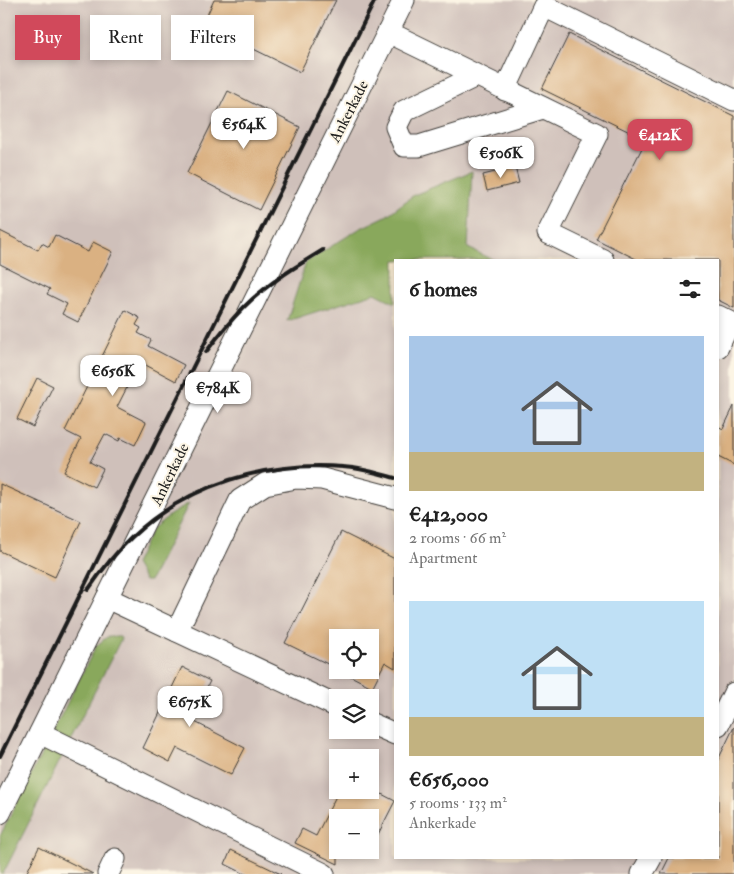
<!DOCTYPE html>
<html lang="en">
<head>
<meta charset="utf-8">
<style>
	:root { --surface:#fff; --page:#f6f6f6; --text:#222; --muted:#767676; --accent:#d1495b }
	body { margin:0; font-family:"IM FELL Double Pica",serif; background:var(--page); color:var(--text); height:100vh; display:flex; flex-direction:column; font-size:19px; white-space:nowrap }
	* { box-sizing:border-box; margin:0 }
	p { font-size:16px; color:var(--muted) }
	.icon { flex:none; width:28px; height:28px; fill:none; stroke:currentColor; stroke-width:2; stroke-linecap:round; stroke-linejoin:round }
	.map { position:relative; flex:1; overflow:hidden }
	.sheet { position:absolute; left:394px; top:259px; width:325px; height:600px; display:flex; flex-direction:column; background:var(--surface); border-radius:0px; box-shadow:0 2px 8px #0003 }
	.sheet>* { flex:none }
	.top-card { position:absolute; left:15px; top:15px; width:304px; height:45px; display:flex; gap:10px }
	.fabs { position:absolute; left:329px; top:629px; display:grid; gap:10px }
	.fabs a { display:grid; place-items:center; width:50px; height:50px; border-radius:0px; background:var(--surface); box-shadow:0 2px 8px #0003; font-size:25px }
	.price { position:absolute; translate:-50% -42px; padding:0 11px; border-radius:10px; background:#fff; color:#222; font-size:16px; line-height:32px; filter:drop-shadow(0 1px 2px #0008) }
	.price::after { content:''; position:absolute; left:50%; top:30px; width:15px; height:11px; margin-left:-8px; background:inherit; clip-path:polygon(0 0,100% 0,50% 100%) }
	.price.selected { background:var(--accent); color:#fff }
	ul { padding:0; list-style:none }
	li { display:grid; align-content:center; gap:10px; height:265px; padding:0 15px }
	li span { display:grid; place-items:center; height:155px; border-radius:0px; color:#555 }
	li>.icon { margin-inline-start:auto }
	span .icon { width:90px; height:90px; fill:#fffc; stroke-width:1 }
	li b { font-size:21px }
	h2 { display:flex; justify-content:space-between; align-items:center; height:60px; padding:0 15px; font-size:21px }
	.chip { padding:0 18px; border-radius:0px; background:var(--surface); box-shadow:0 2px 8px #0003; font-size:18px; line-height:45px }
	.chip.selected { background:var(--accent); color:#fff }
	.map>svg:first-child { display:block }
</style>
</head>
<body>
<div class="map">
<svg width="734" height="874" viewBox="0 0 734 874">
	<rect width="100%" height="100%" fill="#fcf5e5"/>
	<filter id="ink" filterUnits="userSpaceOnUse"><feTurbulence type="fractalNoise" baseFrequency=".02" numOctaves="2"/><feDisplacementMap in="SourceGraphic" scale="10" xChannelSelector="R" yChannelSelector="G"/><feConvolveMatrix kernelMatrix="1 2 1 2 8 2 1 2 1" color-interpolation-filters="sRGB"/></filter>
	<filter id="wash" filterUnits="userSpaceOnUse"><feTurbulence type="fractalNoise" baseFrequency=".0096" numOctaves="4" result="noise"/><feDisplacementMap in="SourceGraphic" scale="20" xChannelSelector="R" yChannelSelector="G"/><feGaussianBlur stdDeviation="1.12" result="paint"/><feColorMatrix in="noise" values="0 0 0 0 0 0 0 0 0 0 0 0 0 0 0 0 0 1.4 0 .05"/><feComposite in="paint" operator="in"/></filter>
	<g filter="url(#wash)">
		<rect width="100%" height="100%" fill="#f6e6cc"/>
		<!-- industrial -->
		<path fill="#cfc0ba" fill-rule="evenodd" d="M 0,0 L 734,0 L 734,874 L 0,874 ZM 395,260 L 718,260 L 718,858 L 395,858 ZM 338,638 L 370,638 L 370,670 L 338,670 ZM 338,698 L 370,698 L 370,730 L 338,730 ZM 338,758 L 370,758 L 370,790 L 338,790 ZM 338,818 L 370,818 L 370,850 L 338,850 Z"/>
		<!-- forest -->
		<g fill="#89a85c" stroke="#52623c">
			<path d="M 472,171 L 468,248 L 494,260 L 395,260 L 395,303 L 375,293 L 287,321 L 306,262 L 359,229 L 386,216 L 414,195 Z"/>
			<path d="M 189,503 L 150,581 L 145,581 L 135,564 L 152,529 L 170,515 Z"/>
			<path d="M 107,637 L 120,637 L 121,639 L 3,874 L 0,874 L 0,836 L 96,646 Z"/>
		</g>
		<g id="blocks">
			<!-- building -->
			<g fill="#dab182">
				<path d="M 214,0 L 336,0 L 300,72 L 203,24 Z"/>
				<path d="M 569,34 L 734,116 L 734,308 L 718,300 L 718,260 L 638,260 L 596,239 L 646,140 L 542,89 Z"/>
				<path d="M 228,91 L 300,127 L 259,210 L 187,173 Z"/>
				<path d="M 515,167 L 519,183 L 487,191 L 483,175 Z"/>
				<path d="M 0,231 L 38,250 L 42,243 L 49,247 L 55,235 L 88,252 L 93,242 L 113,252 L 78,322 L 62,314 L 67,304 L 47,294 L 50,289 L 0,264 Z"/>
				<path d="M 125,310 L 140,318 L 136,325 L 141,328 L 138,333 L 151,340 L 148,346 L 184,365 L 176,381 L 140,362 L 117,407 L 146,422 L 135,445 L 120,438 L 119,441 L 105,434 L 90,462 L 103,469 L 94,487 L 64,472 L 81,439 L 65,431 Z"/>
				<path d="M 37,378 L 53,386 L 33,427 L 17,419 Z"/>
				<path d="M 734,406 L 734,465 L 718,457 L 718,426 L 723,429 Z"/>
				<path d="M 0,484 L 81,521 L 55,577 L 0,551 Z"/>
				<path d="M 341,532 L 395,559 L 395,668 L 385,662 L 370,692 L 370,686 L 339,670 L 370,670 L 370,638 L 338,638 L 338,669 L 285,643 Z"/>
				<path d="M 182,667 L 210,681 L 191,720 L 245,748 L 231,775 L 177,748 L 170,762 L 143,748 Z"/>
				<path d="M 734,727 L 734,874 L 661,874 L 669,858 L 718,858 L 718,760 Z"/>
				<path d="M 339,790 L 374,790 L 395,801 L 370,850 L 370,818 L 338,818 L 338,864 L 295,843 L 302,829 L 316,836 Z"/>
				<path d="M 39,847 L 93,874 L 26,874 Z"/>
				<path d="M 231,850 L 281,874 L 245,874 L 225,864 Z"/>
			</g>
		</g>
	</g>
	<g filter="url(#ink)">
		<use href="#blocks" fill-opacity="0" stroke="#3d3a36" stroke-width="1"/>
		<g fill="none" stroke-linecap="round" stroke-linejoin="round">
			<defs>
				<g id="minor">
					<path d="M 388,32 L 597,134 L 548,233 L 603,260"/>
					<path d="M 476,76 L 404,111 L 396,127 L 404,146 L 419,146 L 543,108"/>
					<path d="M 505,90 L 544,6 L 734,100"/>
					<path d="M 718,316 L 730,322 L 718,347"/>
					<path d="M 107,598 L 338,707"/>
					<path d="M 177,631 L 240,500 L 265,484 L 296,478 L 322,479 L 395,498"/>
					<path d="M 370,723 L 395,734"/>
					<path d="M 718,725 L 734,693"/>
					<path d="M 40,733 L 324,874"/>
					<path d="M 0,813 L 404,0"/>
					<path d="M 108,874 L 115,859"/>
					<path d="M 642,874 L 651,858"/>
				</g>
			</defs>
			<!-- minor casing -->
			<use href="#minor" stroke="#3d3a36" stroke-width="23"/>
			<!-- minor -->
			<use href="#minor" stroke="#fff" stroke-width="21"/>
			<!-- rail -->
			<g stroke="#1c1c1c" stroke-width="4">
				<path d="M 206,352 C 218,336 230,321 244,307 C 267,284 295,267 323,250"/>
				<path d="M 88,590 C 101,571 115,553 132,537 C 188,484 266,461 343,467 C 360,468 378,473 395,478"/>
				<path d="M 0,756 L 375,0"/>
			</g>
		</g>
	</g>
	<g text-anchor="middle" stroke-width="4" stroke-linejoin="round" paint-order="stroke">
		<!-- street labels -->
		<g font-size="16" fill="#1c1c1c" stroke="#fcf5e5">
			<text transform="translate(348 111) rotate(-63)" y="6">Ankerkade</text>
			<text transform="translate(169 474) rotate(-64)" y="6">Ankerkade</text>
		</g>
	</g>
</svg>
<div class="fabs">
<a><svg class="icon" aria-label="locate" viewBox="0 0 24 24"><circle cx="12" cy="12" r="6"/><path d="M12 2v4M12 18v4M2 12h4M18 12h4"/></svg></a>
<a><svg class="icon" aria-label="layers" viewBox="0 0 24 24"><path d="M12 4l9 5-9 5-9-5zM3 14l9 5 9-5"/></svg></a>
<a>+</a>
<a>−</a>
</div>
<b class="price" style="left:244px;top:150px">€564K</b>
<b class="price selected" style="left:660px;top:161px">€412K</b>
<b class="price" style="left:501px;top:179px">€506K</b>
<b class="price" style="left:113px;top:397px">€656K</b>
<b class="price" style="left:218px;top:414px">€784K</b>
<b class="price" style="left:190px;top:728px">€675K</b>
<div class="top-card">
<a class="chip selected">Buy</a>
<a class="chip">Rent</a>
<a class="chip">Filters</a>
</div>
<section class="sheet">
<h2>6 homes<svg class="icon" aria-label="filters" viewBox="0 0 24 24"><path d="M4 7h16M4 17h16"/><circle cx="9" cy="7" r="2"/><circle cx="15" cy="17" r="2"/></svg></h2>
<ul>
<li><span style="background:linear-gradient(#a9c7e8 75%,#c2b280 0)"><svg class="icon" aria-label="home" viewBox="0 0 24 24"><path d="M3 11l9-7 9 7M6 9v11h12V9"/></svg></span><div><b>€412,000</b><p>2 rooms · 66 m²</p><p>Apartment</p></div></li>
<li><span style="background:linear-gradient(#bfe0f5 75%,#c2b280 0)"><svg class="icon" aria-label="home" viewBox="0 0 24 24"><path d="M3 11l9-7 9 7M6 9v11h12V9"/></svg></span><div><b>€656,000</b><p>5 rooms · 133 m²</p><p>Ankerkade</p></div></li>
</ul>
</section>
</div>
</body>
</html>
